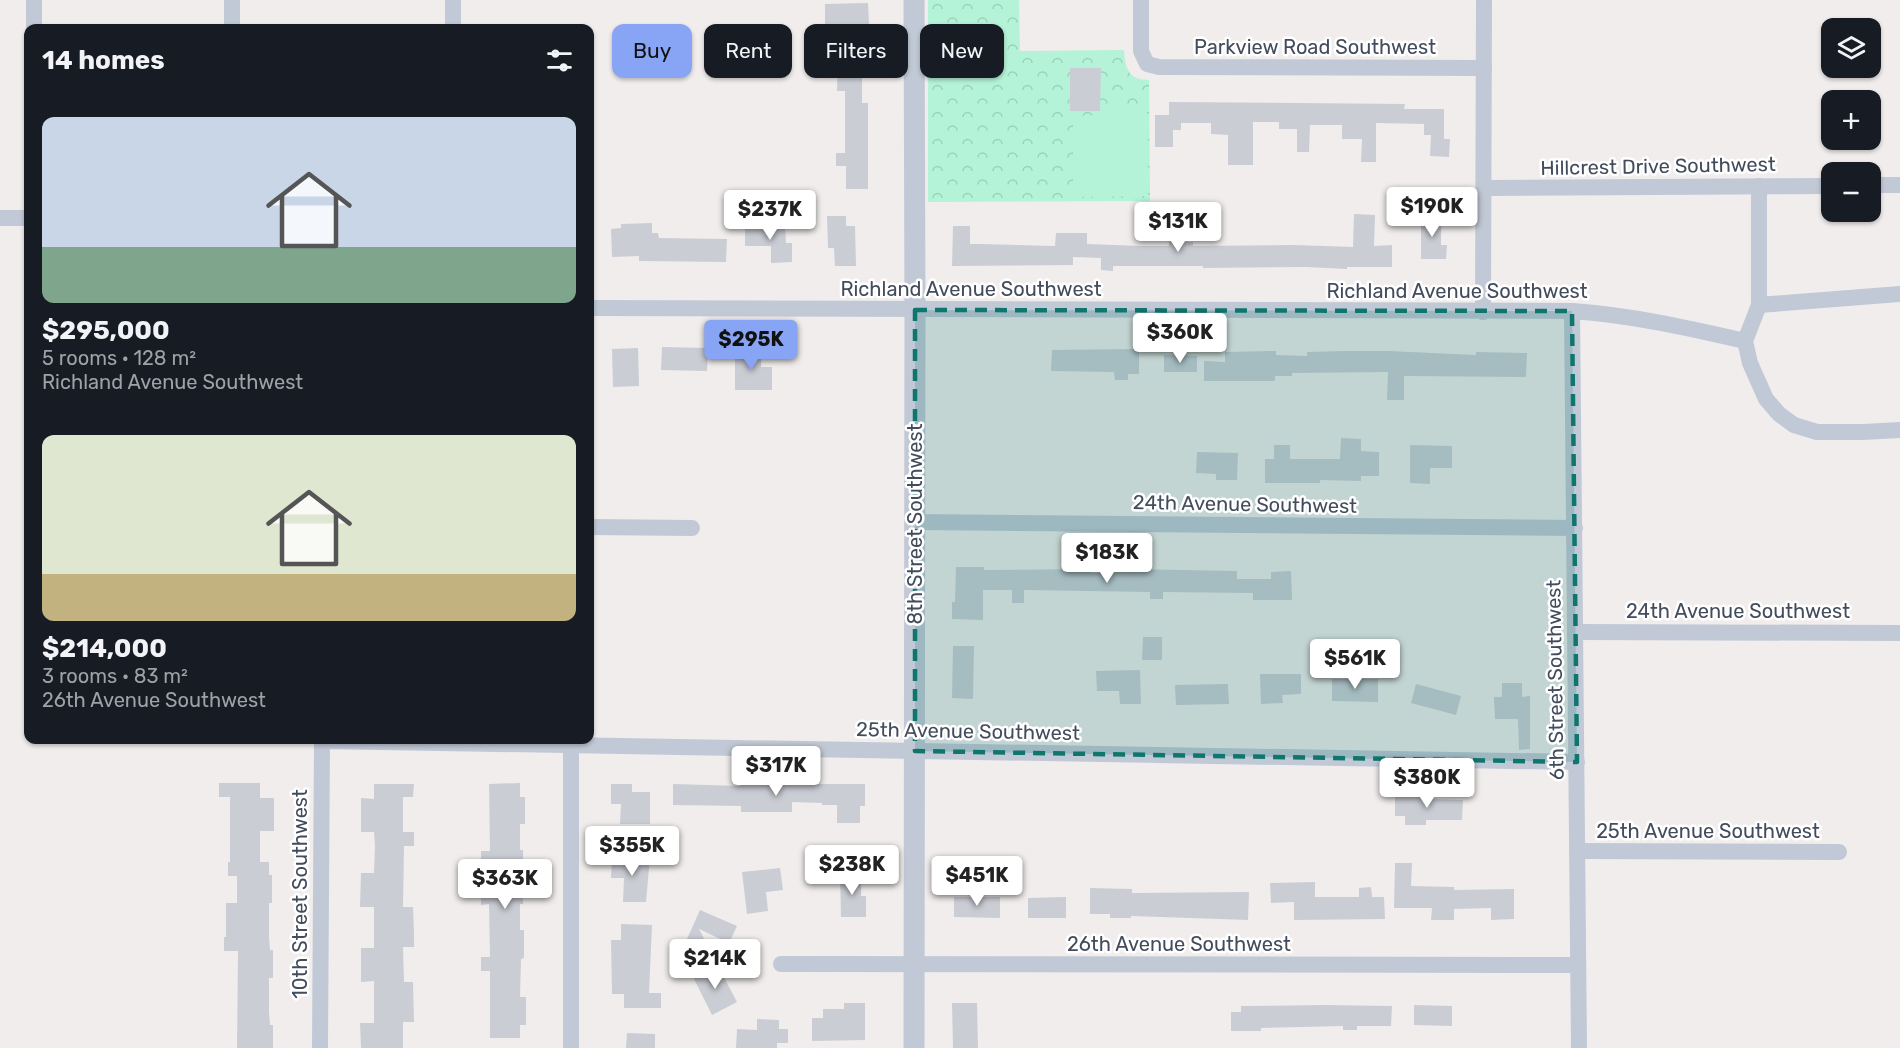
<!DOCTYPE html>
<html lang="en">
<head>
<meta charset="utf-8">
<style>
	:root { --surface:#171b24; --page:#242831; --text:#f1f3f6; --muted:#9ea1a6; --accent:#87a5f4 }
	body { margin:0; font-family:Rubik,sans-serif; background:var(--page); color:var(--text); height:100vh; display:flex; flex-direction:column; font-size:22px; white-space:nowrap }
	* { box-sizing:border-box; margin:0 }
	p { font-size:20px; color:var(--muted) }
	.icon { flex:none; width:33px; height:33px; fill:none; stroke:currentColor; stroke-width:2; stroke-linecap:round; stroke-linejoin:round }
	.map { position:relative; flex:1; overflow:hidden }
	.side { position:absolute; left:24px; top:24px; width:570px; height:720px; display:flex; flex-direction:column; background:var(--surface); border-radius:12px; box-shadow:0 2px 4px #0004 }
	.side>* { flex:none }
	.top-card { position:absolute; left:612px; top:24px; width:570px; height:54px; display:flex; gap:12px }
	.fabs { position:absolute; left:1821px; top:18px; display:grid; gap:12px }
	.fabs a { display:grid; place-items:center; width:60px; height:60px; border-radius:12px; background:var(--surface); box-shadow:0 2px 4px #0004; font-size:30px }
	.price { position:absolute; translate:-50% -51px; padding:0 14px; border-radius:6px; background:#fff; color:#222; font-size:20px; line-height:39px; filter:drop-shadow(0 2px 3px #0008) }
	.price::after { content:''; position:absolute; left:50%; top:36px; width:18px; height:14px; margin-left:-9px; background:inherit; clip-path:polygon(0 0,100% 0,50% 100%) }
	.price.selected { background:var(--accent); color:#111 }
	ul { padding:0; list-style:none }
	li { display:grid; align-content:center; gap:12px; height:318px; padding:0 18px }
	li span { display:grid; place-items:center; height:186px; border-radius:12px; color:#555 }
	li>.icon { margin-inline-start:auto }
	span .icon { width:108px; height:108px; fill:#fffc; stroke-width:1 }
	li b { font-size:26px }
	h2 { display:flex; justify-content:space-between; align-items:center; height:72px; padding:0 18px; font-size:26px }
	.pill { padding:0 21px; border-radius:12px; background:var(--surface); box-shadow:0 2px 4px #0004; font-size:21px; line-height:54px }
	.pill.selected { background:var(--accent); color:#111 }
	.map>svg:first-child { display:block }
</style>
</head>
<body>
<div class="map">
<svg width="1900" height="1048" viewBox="0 0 1900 1048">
	<defs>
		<pattern id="park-crowns" width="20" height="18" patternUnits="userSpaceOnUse" patternTransform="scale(1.5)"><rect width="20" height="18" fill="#b4f3d7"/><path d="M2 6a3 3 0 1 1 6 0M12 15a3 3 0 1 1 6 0" fill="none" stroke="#9cd2bb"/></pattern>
	</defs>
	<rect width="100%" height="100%" fill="#f0edec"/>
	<!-- park -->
	<path fill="url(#park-crowns)" d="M 928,0 L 1019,0 L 1020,51 L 1124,50 C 1125,69 1129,80 1149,80 L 1150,201 L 928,202 Z"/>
	<!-- garden -->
	<path fill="#b4f3d7" d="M 1106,106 L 1147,106 L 1148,196 L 1073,197 L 1073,116 L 1105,115 Z"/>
	<!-- building -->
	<g fill="#cbcdd5">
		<path d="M 868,3 L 869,24 L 862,25 L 862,103 L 868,103 L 868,189 L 846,189 L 846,166 L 836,166 L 836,153 L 845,153 L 845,91 L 837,91 L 838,54 L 841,54 L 840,25 L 825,25 L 825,4 Z"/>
		<path d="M 1070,68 L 1101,68 L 1100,111 L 1070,111 Z"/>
		<path d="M 1169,102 L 1405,104 L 1404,109 L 1444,109 L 1444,139 L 1450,139 L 1449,157 L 1430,156 L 1431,135 L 1424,135 L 1424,124 L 1376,123 L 1376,162 L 1361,162 L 1362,139 L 1342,139 L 1342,125 L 1310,125 L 1309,152 L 1297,152 L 1297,129 L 1279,129 L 1279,122 L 1253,122 L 1253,165 L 1228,165 L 1228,135 L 1211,134 L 1211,123 L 1181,123 L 1181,130 L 1173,130 L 1173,147 L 1155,147 L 1155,115 L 1169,115 Z"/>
		<path d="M 1354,214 L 1375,215 L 1374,246 L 1392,245 L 1392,267 L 1347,267 L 1347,269 L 1306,267 L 1203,268 L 1203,266 L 1113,266 L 1113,271 L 1101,270 L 1101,258 L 1073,257 L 1073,265 L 952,266 L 953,226 L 970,226 L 970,244 L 983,244 L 1055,246 L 1056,233 L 1087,233 L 1087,244 L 1140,246 L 1169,246 L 1169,242 L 1193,242 L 1193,246 L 1295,245 L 1353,247 Z"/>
		<path d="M 1421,214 L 1441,215 L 1441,245 L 1447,245 L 1446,259 L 1421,259 Z"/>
		<path d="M 827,216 L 846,216 L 846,226 L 855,226 L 856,266 L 835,266 L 834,248 L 828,248 Z"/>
		<path d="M 652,223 L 652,233 L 658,233 L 659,238 L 727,239 L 726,262 L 639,261 L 639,256 L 612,257 L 611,229 L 621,228 L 621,224 Z"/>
		<path d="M 745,225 L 785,225 L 786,243 L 792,243 L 792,262 L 771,263 L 771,246 L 745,246 Z"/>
		<path d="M 662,347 L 708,348 L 707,371 L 661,370 Z"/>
		<path d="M 638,348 L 639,386 L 613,387 L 612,349 Z"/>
		<path d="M 735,348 L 761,348 L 761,367 L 772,367 L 772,390 L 735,390 Z"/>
		<path d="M 1139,349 L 1139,374 L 1128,374 L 1128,380 L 1115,380 L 1114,372 L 1051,371 L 1052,350 Z"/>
		<path d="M 1276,351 L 1276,355 L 1307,356 L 1307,352 L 1345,351 L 1388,351 L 1476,355 L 1476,352 L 1527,353 L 1526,377 L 1404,376 L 1404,400 L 1387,400 L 1388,372 L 1292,373 L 1292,376 L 1275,376 L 1275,381 L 1204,381 L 1204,361 L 1225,362 L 1225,352 Z"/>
		<path d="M 1164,355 L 1197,356 L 1197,372 L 1164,372 Z"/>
		<path d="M 1341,438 L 1361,439 L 1361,451 L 1379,452 L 1379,476 L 1361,476 L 1361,481 L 1320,480 L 1320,483 L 1265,483 L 1265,459 L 1274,459 L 1274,445 L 1290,445 L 1290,459 L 1340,459 Z"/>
		<path d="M 1410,445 L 1452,446 L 1452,468 L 1430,468 L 1430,484 L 1410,483 Z"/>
		<path d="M 1197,452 L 1238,453 L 1237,480 L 1216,480 L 1216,474 L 1196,473 Z"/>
		<path d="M 956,567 L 984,567 L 984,570 L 1091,569 L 1091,573 L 1126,572 L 1126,569 L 1237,571 L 1237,579 L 1271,579 L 1271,572 L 1291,571 L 1292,600 L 1253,600 L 1253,593 L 1163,592 L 1163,599 L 1150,599 L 1150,592 L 1024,590 L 1024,603 L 1012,603 L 1012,590 L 983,590 L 983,620 L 952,619 L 952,602 L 955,602 Z"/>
		<path d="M 1143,637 L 1162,637 L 1162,660 L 1142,660 Z"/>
		<path d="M 953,646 L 974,646 L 973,699 L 952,698 Z"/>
		<path d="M 1140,670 L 1141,704 L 1120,704 L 1119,691 L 1097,691 L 1096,671 Z"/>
		<path d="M 1260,674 L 1301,674 L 1301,694 L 1282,695 L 1283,703 L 1261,704 Z"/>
		<path d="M 1332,679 L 1378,679 L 1378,702 L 1332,701 Z"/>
		<path d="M 1502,683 L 1522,683 L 1522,697 L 1530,696 L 1530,749 L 1519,750 L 1518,719 L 1495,719 L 1494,697 L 1502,697 Z"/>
		<path d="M 1228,684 L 1229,704 L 1176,705 L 1175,685 Z"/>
		<path d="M 1416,684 L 1461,696 L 1456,715 L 1411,703 Z"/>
		<path d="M 219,783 L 260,783 L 260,798 L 274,798 L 274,831 L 260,831 L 260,862 L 269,862 L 269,875 L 272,875 L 272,903 L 269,903 L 269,937 L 270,950 L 273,950 L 273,978 L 269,978 L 269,1012 L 270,1025 L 273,1025 L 273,1048 L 237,1048 L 238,951 L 224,951 L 224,937 L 226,937 L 226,903 L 237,903 L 237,876 L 228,876 L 228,862 L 230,862 L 230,797 L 219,797 Z"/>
		<path d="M 520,783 L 520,797 L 525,797 L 525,824 L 520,824 L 520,850 L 523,850 L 523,904 L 520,904 L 520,930 L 524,930 L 524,958 L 521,959 L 520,997 L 526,997 L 526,1025 L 520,1025 L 520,1038 L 490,1038 L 490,971 L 481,971 L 481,957 L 490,957 L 489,904 L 481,905 L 481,891 L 489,891 L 489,864 L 481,864 L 481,851 L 490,851 L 489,784 Z"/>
		<path d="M 374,784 L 414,784 L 413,797 L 403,797 L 403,832 L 414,832 L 414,846 L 404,846 L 403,907 L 413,907 L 414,933 L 414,947 L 403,947 L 404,982 L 413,982 L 414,1022 L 403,1022 L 403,1048 L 361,1048 L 360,1023 L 374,1023 L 374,981 L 361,982 L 361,948 L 374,948 L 374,907 L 360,907 L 361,873 L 374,873 L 375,846 L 374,832 L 361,832 L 361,798 L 374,799 Z"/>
		<path d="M 611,784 L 632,784 L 632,792 L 650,792 L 650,824 L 620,824 L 621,804 L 611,804 Z"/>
		<path d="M 673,784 L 741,786 L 741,785 L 763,784 L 865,784 L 865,806 L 860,806 L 860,823 L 837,823 L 837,805 L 822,805 L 822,803 L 792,802 L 792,812 L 741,812 L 741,806 L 673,805 Z"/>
		<path d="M 1395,794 L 1427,794 L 1427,799 L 1463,800 L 1462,820 L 1426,820 L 1426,825 L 1405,825 L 1405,816 L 1395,816 Z"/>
		<path d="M 612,856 L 650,857 L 646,902 L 623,902 L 624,878 L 611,878 Z"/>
		<path d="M 1395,863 L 1412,863 L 1411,886 L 1454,887 L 1454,890 L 1514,889 L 1514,919 L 1491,920 L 1491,908 L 1454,909 L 1454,920 L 1431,920 L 1432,908 L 1394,908 Z"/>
		<path d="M 780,868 L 783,890 L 766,892 L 768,911 L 747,914 L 742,872 Z"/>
		<path d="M 840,873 L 861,873 L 861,896 L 866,896 L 866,917 L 841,917 Z"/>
		<path d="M 1315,882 L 1315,897 L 1359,897 L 1359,888 L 1371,887 L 1372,897 L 1384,897 L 1385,919 L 1294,920 L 1294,902 L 1271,903 L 1270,883 Z"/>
		<path d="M 1090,888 L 1132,889 L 1132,893 L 1249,892 L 1248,920 L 1131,916 L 1131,918 L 1110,918 L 1110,914 L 1090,914 Z"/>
		<path d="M 954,897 L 1000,897 L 1000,918 L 954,917 Z"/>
		<path d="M 1066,897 L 1066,918 L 1028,918 L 1028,898 Z"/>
		<path d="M 700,910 L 737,926 L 729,943 L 699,929 L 710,950 L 687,939 Z"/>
		<path d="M 621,924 L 652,925 L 649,993 L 661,993 L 661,1008 L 624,1008 L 624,994 L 612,994 L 611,940 L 621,940 Z"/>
		<path d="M 717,964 L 737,1002 L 712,1015 L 693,977 Z"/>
		<path d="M 844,1003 L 865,1003 L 865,1040 L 812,1041 L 812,1018 L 823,1018 L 823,1009 L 844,1009 Z"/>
		<path d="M 952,1003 L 977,1003 L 978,1048 L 953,1048 Z"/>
		<path d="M 1325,1005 L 1392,1006 L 1391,1026 L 1357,1026 L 1357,1030 L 1343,1030 L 1343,1026 L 1261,1028 L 1261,1031 L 1231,1031 L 1231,1012 L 1241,1012 L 1241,1006 Z"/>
		<path d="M 1414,1005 L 1452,1006 L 1452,1026 L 1414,1025 Z"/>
		<path d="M 757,1019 L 779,1020 L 779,1029 L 788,1029 L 788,1043 L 777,1043 L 777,1048 L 736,1048 L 737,1029 L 757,1030 Z"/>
		<path d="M 627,1033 L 655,1034 L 655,1048 L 626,1048 Z"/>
	</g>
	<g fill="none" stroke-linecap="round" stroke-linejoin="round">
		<!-- minor -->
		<g stroke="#c1c9d6" stroke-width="16">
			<path d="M 34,0 L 34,28"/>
			<path d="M 232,0 L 232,28"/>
			<path d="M 453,0 L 453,28"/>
			<path d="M 1141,0 L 1141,51 L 1147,64 L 1159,67 L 1484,68"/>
			<path d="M 1870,185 L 1900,185"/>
			<path d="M 1759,186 L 1759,305 L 1745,341 L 1750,363 L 1766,399 L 1779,414 L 1794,425 L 1817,432 L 1863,432 L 1900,430"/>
			<path d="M 1485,188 L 1832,186"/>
			<path d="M 0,218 L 28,218"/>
			<path d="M 1759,305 L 1900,294"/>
			<path d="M 590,308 L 1572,311 C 1631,315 1688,328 1745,341"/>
			<path d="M 1572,311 L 1579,1048"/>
			<path d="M 1483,312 L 1484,0"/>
			<path d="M 915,522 L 1575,528"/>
			<path d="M 590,527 L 692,528"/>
			<path d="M 1575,632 L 1900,633"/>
			<path d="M 322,741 L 1577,762"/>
			<path d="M 1577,851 L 1839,852"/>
			<path d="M 781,964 L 1578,965"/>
			<path d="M 320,1048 L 322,740"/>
			<path d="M 571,1048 L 571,740"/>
		</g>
		<!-- tertiary -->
		<path stroke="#c1c9d6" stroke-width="21" d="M 914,0 L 915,310 L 914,1048"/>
	</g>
	<!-- marked area -->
	<path fill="#0f766e" fill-opacity="0.2" stroke="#0f766e" stroke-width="4.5" stroke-dasharray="12 8" stroke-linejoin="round" d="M 915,310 L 1572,311 L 1577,762 L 915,751 Z"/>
	<g text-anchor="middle" stroke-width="5" stroke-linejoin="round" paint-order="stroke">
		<!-- street labels -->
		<g font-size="20" fill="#434c5c" stroke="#fff">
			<text x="1315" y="54">Parkview Road Southwest</text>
			<text transform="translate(1658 166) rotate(-1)" y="7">Hillcrest Drive Southwest</text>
			<text x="971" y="296">Richland Avenue Southwest</text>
			<text x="1457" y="298">Richland Avenue Southwest</text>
			<text transform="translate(1245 504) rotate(1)" y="7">24th Avenue Southwest</text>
			<text transform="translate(915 524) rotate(-90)" y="7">8th Street Southwest</text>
			<text x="1738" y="618">24th Avenue Southwest</text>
			<text transform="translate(1555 680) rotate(-91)" y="7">6th Street Southwest</text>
			<text transform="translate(968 731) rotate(1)" y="7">25th Avenue Southwest</text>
			<text x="1708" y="838">25th Avenue Southwest</text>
			<text transform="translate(300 894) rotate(-90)" y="7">10th Street Southwest</text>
			<text x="1179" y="951">26th Avenue Southwest</text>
		</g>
	</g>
</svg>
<div class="fabs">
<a><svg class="icon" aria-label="layers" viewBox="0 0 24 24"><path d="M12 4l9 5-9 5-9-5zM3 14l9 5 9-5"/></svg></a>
<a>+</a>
<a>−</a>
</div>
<b class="price" style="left:1432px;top:238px">$190K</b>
<b class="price" style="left:770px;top:241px">$237K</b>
<b class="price" style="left:1178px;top:253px">$131K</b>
<b class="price" style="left:1180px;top:364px">$360K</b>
<b class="price selected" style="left:751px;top:371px">$295K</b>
<b class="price" style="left:1107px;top:584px">$183K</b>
<b class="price" style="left:1355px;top:690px">$561K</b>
<b class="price" style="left:776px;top:797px">$317K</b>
<b class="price" style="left:1427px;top:809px">$380K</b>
<b class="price" style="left:632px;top:877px">$355K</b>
<b class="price" style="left:852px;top:896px">$238K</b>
<b class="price" style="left:977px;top:907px">$451K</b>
<b class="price" style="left:505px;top:910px">$363K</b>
<b class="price" style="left:715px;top:990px">$214K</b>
<div class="top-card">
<a class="pill selected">Buy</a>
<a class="pill">Rent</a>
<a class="pill">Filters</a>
<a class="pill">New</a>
</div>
<section class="side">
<h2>14 homes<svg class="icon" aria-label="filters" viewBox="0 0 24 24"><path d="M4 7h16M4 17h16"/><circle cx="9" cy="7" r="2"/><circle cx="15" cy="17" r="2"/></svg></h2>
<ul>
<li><span style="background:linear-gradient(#c9d6e8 70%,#7fa58c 0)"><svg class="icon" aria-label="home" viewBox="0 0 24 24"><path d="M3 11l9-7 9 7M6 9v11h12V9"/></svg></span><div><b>$295,000</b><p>5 rooms · 128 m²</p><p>Richland Avenue Southwest</p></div></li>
<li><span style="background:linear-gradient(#dfe7d0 75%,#c2b280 0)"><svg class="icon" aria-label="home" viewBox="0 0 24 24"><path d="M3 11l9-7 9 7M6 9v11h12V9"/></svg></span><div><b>$214,000</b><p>3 rooms · 83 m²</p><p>26th Avenue Southwest</p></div></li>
</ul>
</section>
</div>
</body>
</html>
